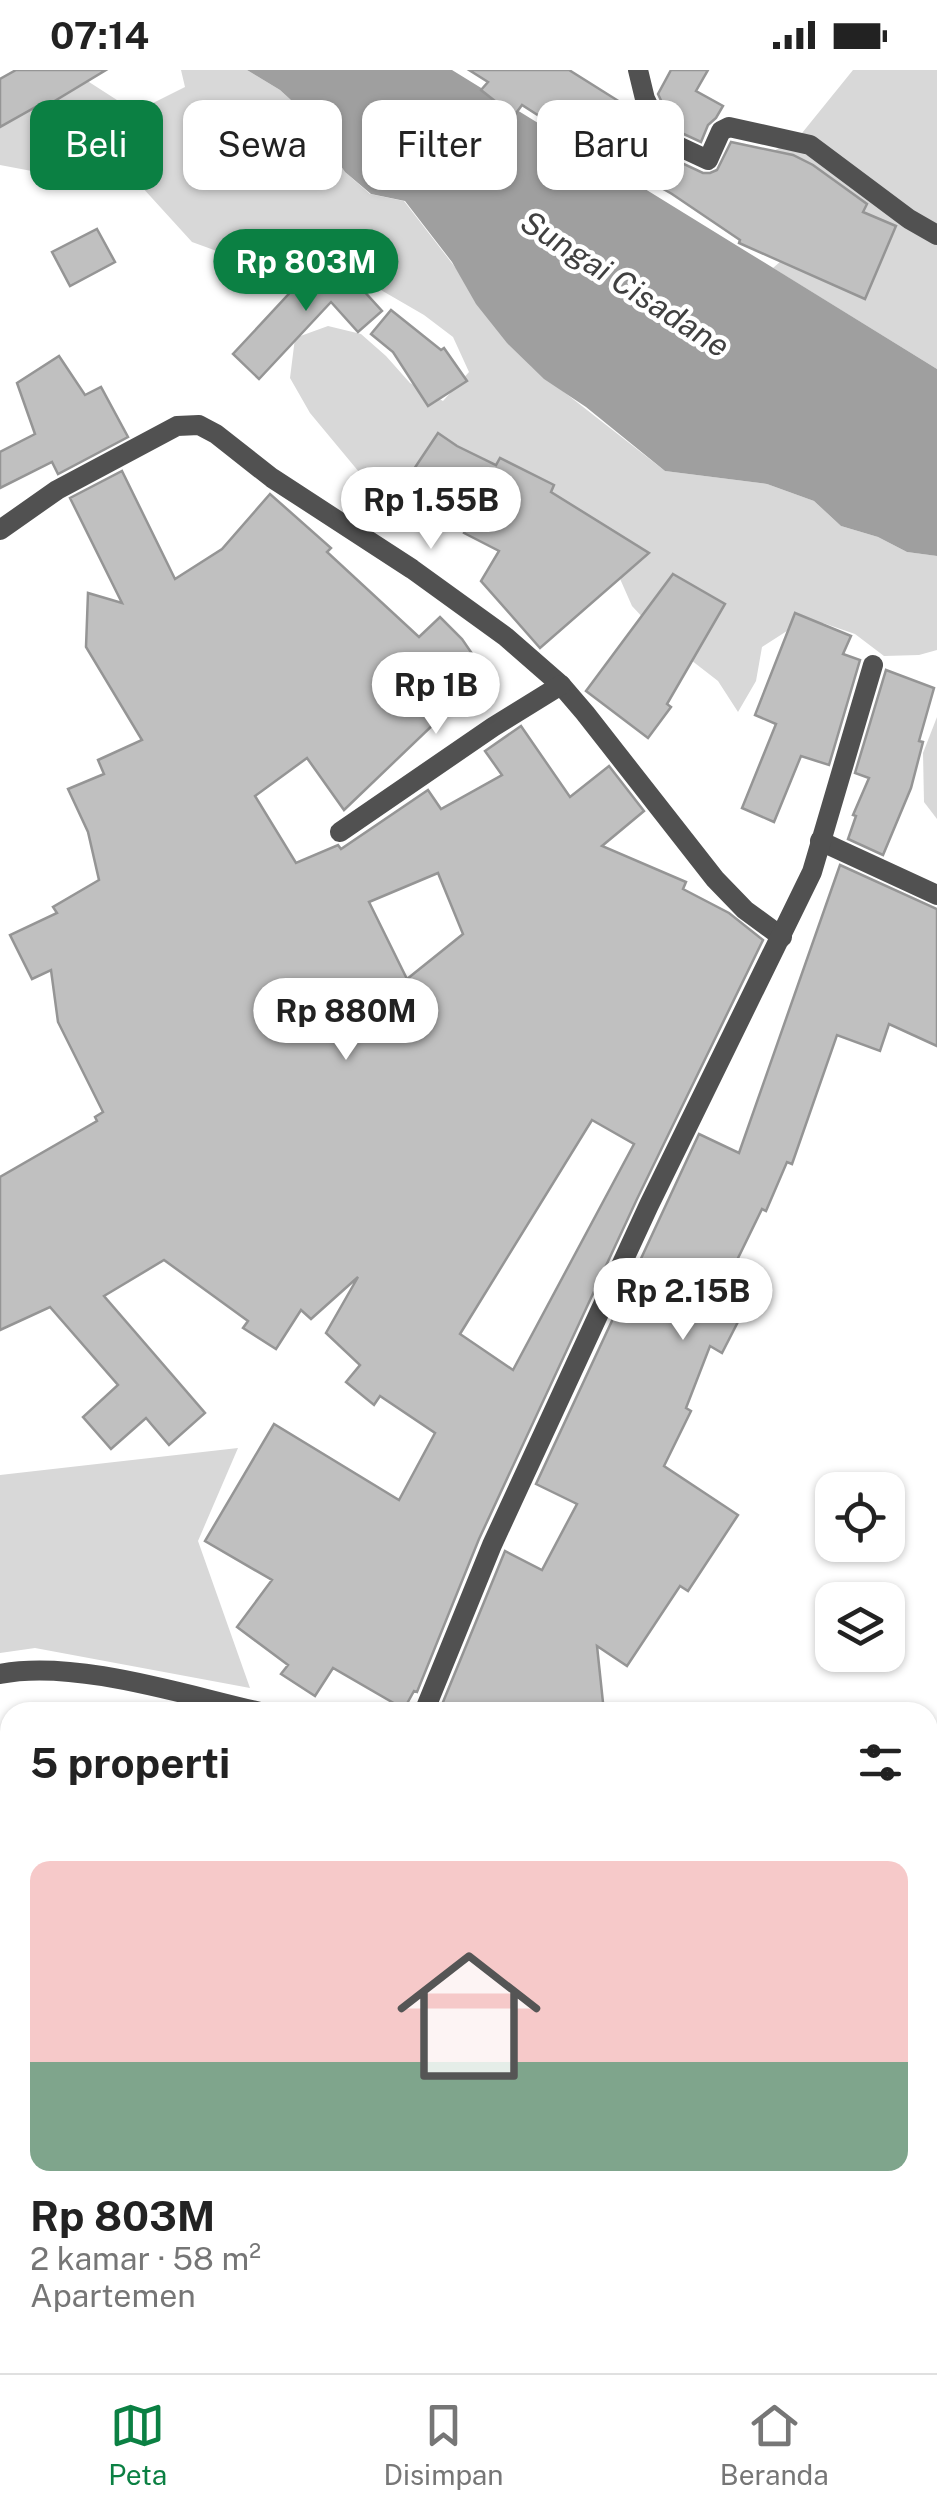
<!DOCTYPE html>
<html lang="id">
<head>
<meta charset="utf-8">
<style>
	:root { --surface:#fff; --page:#f6f6f6; --text:#222; --muted:#767676; --line:#e0e0e0; --accent:#0b8043 }
	body { margin:0; font-family:"Public Sans",sans-serif; background:var(--page); color:var(--text); height:100vh; display:flex; flex-direction:column; font-size:38px; white-space:nowrap }
	* { box-sizing:border-box; margin:0 }
	p { font-size:32px; color:var(--muted) }
	.icon { flex:none; width:55px; height:55px; fill:none; stroke:currentColor; stroke-width:2; stroke-linecap:round; stroke-linejoin:round }
	.map { position:relative; flex:1; overflow:hidden }
	.side { position:absolute; left:0px; top:1632px; width:938px; height:672px; display:flex; flex-direction:column; background:var(--surface); border-radius:30px 30px 0 0; box-shadow:0 2px 8px #0004 }
	.side>* { flex:none }
	.hud { position:absolute; left:30px; top:30px; width:878px; height:90px; display:flex; gap:20px }
	.buttons { position:absolute; left:815px; top:1402px; display:grid; gap:20px }
	.buttons a { display:grid; place-items:center; width:90px; height:90px; border-radius:20px; background:var(--surface); box-shadow:0 2px 8px #0004; font-size:50px }
	.price { position:absolute; translate:-50% -85px; padding:0 22px; border-radius:35px; background:#fff; color:#222; font-size:32px; line-height:65px; filter:drop-shadow(0 2px 5px #0008) }
	.price::after { content:''; position:absolute; left:50%; top:60px; width:30px; height:22px; margin-left:-15px; background:inherit; clip-path:polygon(0 0,100% 0,50% 100%) }
	.price.selected { background:var(--accent); color:#fff }
	ul { padding:0; list-style:none }
	li { display:grid; align-content:center; gap:20px; height:530px; padding:0 30px }
	li+li { border-top:2px solid var(--line) }
	li span { display:grid; place-items:center; height:310px; border-radius:20px; color:#555 }
	li>.icon { margin-inline-start:auto }
	span .icon { width:180px; height:180px; fill:#fffc; stroke-width:1 }
	li b { font-size:42px }
	h2 { display:flex; justify-content:space-between; align-items:center; height:120px; padding:0 30px; font-size:42px }
	.chip { padding:0 35px; border-radius:20px; background:var(--surface); box-shadow:0 2px 8px #0004; font-size:35px; line-height:90px }
	.chip.selected { background:var(--accent); color:#fff }
	.status { display:flex; justify-content:space-between; align-items:center; height:70px; padding:0 50px; background:var(--surface); direction:ltr }
	.status svg { height:28px; fill:currentColor }
	.tabs { display:flex; justify-content:space-around; align-items:center; height:140px; border-top:2px solid var(--line); background:var(--surface); font-size:28px; color:var(--muted) }
	.tabs a { display:grid; justify-items:center; gap:5px }
	.tabs .selected { color:var(--accent) }
	.map>svg:first-child { display:block }
</style>
</head>
<body>
<div class="status"><b>07:14</b><svg viewBox="0 0 49 12"><path d="M0 12V9h3v3zM5 12V6h3v6zM10 12V3h3v9zM15 12V0h3v12zM26 1h20v11H26zM47 4h2v5h-2z"/></svg></div>
<div class="map">
<svg width="937" height="2303" viewBox="0 0 937 2303">
	<rect width="100%" height="100%" fill="#fff"/>
	<!-- green -->
	<g fill="#d8d8d8">
		<path d="M 181,0 L 247,0 L 280,20 L 304,42 L 345,102 L 370,124 L 404,131 L 532,297 L 665,401 L 767,414 L 814,431 L 841,456 L 878,467 L 907,482 L 937,486 L 937,580 L 919,585 L 884,586 L 855,564 L 823,553 L 790,559 L 762,577 L 756,611 L 738,642 L 718,611 L 660,566 L 632,536 L 617,502 L 426,426 L 391,410 L 364,408 L 310,343 L 290,308 L 295,268 L 328,256 L 361,264 L 386,286 L 410,313 L 443,331 L 469,302 L 453,267 L 424,245 L 324,187 L 291,180 L 225,184 L 192,172 L 141,116 L 110,99 L 72,97 L 37,102 L 0,95 L 0,27 L 57,1 L 89,12 L 117,30 L 153,33 L 185,17 Z"/>
		<path d="M 853,0 L 937,0 L 937,299 L 773,198 L 806,169 L 745,96 L 798,68 Z"/>
		<path d="M 937,647 L 937,749 L 924,732 L 923,683 Z"/>
		<path d="M 238,1378 L 198,1471 L 250,1618 L 35,1578 L 0,1583 L 0,1405 Z"/>
	</g>
	<!-- water -->
	<path fill="#9f9f9f" d="M 247,0 L 452,0 L 937,299 L 937,486 L 907,482 L 878,467 L 841,456 L 814,431 L 767,414 L 665,401 L 586,337 L 544,309 L 507,273 L 476,234 L 452,192 L 405,131 L 371,124 L 345,102 L 304,42 L 280,20 Z"/>
	<!-- building -->
	<g fill="#c0c0c0" stroke="#959595" stroke-width="2.5" fill-rule="evenodd">
		<path d="M 16,0 L 106,0 L 43,38 L 41,34 L 0,57 L 0,9 Z"/>
		<path d="M 469,0 L 569,0 L 636,42 L 653,76 L 658,82 L 703,103 L 710,103 L 717,100 L 731,72 L 793,85 L 813,95 L 867,134 L 863,142 L 896,156 L 865,229 L 739,173 L 740,170 L 672,124 L 599,82 L 598,84 L 522,35 L 514,46 L 481,20 L 488,12 Z"/>
		<path d="M 671,0 L 708,0 L 696,21 L 723,36 L 716,48 L 708,55 L 701,72 L 675,60 L 658,24 Z"/>
		<path d="M 97,159 L 115,192 L 70,216 L 52,182 Z"/>
		<path d="M 325,185 L 340,195 L 382,241 L 358,262 L 331,232 L 259,309 L 233,284 Z"/>
		<path d="M 391,240 L 441,280 L 444,278 L 467,311 L 428,336 L 393,282 L 371,264 Z"/>
		<path d="M 59,286 L 85,325 L 101,317 L 128,367 L 58,404 L 52,392 L 0,418 L 0,382 L 35,364 L 17,313 Z"/>
		<path d="M 438,363 L 457,376 L 496,395 L 500,388 L 554,415 L 551,422 L 649,483 L 540,578 L 481,511 L 499,481 L 464,463 L 467,455 L 444,445 L 402,417 Z"/>
		<path d="M 122,401 L 175,509 L 222,479 L 270,424 L 331,478 L 327,482 L 419,567 L 440,547 L 462,569 L 486,604 L 344,740 L 307,688 L 255,726 L 296,793 L 338,775 L 341,779 L 428,720 L 441,739 L 502,705 L 485,681 L 521,656 L 570,727 L 609,696 L 644,741 L 602,776 L 686,812 L 683,819 L 729,843 L 763,870 L 637,1129 L 479,1469 L 417,1622 L 414,1621 L 404,1639 L 333,1598 L 315,1626 L 281,1604 L 288,1595 L 237,1557 L 272,1510 L 205,1471 L 274,1354 L 399,1430 L 435,1363 L 380,1326 L 374,1335 L 346,1312 L 360,1295 L 326,1263 L 358,1207 L 311,1249 L 301,1240 L 276,1279 L 243,1258 L 248,1251 L 164,1190 L 104,1226 L 205,1343 L 169,1375 L 146,1348 L 111,1379 L 83,1347 L 118,1315 L 50,1237 L 0,1260 L 0,1107 L 97,1051 L 95,1047 L 103,1042 L 58,952 L 51,900 L 32,909 L 10,865 L 57,843 L 53,837 L 99,810 L 88,762 L 68,719 L 104,704 L 98,690 L 142,670 L 86,577 L 88,523 L 122,533 L 70,428 ZM 438,803 L 463,864 L 407,909 L 369,832 ZM 592,1050 L 634,1074 L 513,1300 L 460,1264 Z"/>
		<path d="M 673,504 L 725,534 L 667,634 L 671,637 L 648,668 L 586,621 Z"/>
		<path d="M 795,543 L 851,566 L 843,584 L 860,590 L 829,695 L 801,686 L 774,752 L 742,738 L 776,654 L 755,645 Z"/>
		<path d="M 886,600 L 934,618 L 919,671 L 923,672 L 911,718 L 883,785 L 848,769 L 856,746 L 853,745 L 869,708 L 855,703 Z"/>
		<path d="M 840,795 L 937,839 L 937,976 L 889,954 L 880,981 L 837,965 L 792,1094 L 787,1092 L 766,1141 L 762,1139 L 720,1225 L 745,1238 L 722,1283 L 710,1276 L 686,1338 L 691,1341 L 664,1396 L 738,1445 L 688,1521 L 680,1516 L 627,1596 L 597,1576 L 604,1642 L 451,1642 L 441,1637 L 505,1481 L 542,1500 L 577,1434 L 536,1414 L 699,1064 L 739,1083 Z"/>
	</g>
	<g fill="none" stroke-linecap="round" stroke-linejoin="round">
		<!-- street -->
		<g stroke="#515151" stroke-width="20">
			<path d="M 638,0 L 645,29 L 665,70 L 708,90 L 721,61 L 729,57 L 810,75 L 909,149 L 937,165"/>
			<path d="M 0,460 L 57,420 L 177,356 L 199,355 L 216,364 L 272,408 L 412,499 L 506,567 L 561,615 L 585,643 L 715,809 L 745,840 L 782,867"/>
			<path d="M 340,762 L 493,657 L 561,615"/>
			<path d="M 820,771 L 937,825"/>
			<path d="M 0,1604 C 74,1589 185,1625 260,1642"/>
			<path d="M 424,1642 L 492,1475 L 649,1135 L 812,802 L 873,595"/>
			<path d="M 928,1719 L 937,1704"/>
			<path d="M 0,1769 L 10,1784"/>
			<path d="M 928,1795 L 937,1801"/>
			<path d="M 0,1948 L 10,1943"/>
			<path d="M 338,2303 L 344,2295"/>
		</g>
	</g>
	<g text-anchor="middle" stroke-width="9" stroke-linejoin="round" paint-order="stroke">
		<!-- water labels -->
		<g font-size="32" font-style="italic" fill="#404040" stroke="#fff">
			<text transform="translate(625 214) rotate(33)" y="11">Sungai Cisadane</text>
		</g>
	</g>
</svg>
<div class="buttons">
<a><svg class="icon" aria-label="locate" viewBox="0 0 24 24"><circle cx="12" cy="12" r="6"/><path d="M12 2v4M12 18v4M2 12h4M18 12h4"/></svg></a>
<a><svg class="icon" aria-label="layers" viewBox="0 0 24 24"><path d="M12 4l9 5-9 5-9-5zM3 14l9 5 9-5"/></svg></a>
</div>
<b class="price selected" style="left:306px;top:244px">Rp 803M</b>
<b class="price" style="left:431px;top:482px">Rp 1.55B</b>
<b class="price" style="left:436px;top:667px">Rp 1B</b>
<b class="price" style="left:346px;top:993px">Rp 880M</b>
<b class="price" style="left:683px;top:1273px">Rp 2.15B</b>
<div class="hud">
<a class="chip selected">Beli</a>
<a class="chip">Sewa</a>
<a class="chip">Filter</a>
<a class="chip">Baru</a>
</div>
<section class="side">
<h2>5 properti<svg class="icon" aria-label="filters" viewBox="0 0 24 24"><path d="M4 7h16M4 17h16"/><circle cx="9" cy="7" r="2"/><circle cx="15" cy="17" r="2"/></svg></h2>
<ul>
<li><span style="background:linear-gradient(#f6c9c9 65%,#7fa58c 0)"><svg class="icon" aria-label="home" viewBox="0 0 24 24"><path d="M3 11l9-7 9 7M6 9v11h12V9"/></svg></span><div><b>Rp 803M</b><p>2 kamar · 58 m²</p><p>Apartemen</p></div></li>
</ul>
</section>
</div>
<nav class="tabs">
<a class="selected"><svg class="icon" aria-label="map" viewBox="0 0 24 24"><path d="M3 6l6-2 6 2 6-2v14l-6 2-6-2-6 2zM9 4v14M15 6v14"/></svg>Peta</a>
<a><svg class="icon" aria-label="saved" viewBox="0 0 24 24"><path d="M7 4h10v16l-5-4-5 4z"/></svg>Disimpan</a>
<a><svg class="icon" aria-label="home" viewBox="0 0 24 24"><path d="M3 11l9-7 9 7M6 9v11h12V9"/></svg>Beranda</a>
</nav>
</body>
</html>
